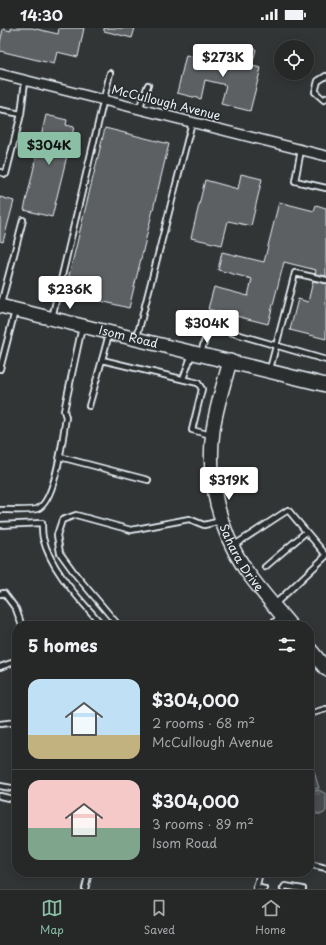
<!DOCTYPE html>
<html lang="en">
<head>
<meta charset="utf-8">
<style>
	:root { --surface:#262828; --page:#2e3030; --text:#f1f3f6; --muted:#a4a6a8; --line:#424445; --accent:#8abfa5 }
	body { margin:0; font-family:"Playpen Sans",sans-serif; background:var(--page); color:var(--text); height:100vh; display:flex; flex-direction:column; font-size:15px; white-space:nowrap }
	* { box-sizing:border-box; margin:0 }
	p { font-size:13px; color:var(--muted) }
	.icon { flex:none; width:22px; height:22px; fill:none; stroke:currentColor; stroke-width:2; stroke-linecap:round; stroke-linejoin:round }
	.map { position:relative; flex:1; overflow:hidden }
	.details { position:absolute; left:12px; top:593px; width:302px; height:256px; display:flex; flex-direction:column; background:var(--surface); border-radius:16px; box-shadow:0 2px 10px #0003,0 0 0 1px var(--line) }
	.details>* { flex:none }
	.buttons { position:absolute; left:274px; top:12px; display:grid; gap:8px }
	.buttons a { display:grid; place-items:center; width:40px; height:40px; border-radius:50%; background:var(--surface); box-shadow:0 2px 10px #0003,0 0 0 1px var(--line); font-size:20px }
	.price { position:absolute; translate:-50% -34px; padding:0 9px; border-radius:4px; background:#fff; color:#222; font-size:13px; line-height:26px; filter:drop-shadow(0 1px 2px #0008) }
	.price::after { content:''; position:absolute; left:50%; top:24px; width:12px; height:9px; margin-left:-6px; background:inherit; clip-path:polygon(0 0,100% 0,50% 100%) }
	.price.active { background:var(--accent); color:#111 }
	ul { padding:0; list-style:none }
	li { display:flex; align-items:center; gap:12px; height:100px; padding:0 16px }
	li+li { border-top:1px solid var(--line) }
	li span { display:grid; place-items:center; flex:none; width:112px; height:80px; border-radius:12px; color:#555 }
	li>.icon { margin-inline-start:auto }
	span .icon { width:48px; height:48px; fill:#fffc; stroke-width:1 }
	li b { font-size:17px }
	h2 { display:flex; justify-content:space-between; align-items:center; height:48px; padding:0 16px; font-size:17px }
	.status { display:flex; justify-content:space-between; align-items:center; height:28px; padding:0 20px; background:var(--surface); direction:ltr }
	.status svg { height:11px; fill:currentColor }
	.menu { display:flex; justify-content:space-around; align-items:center; height:56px; border-top:1px solid var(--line); background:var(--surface); font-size:11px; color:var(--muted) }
	.menu a { display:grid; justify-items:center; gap:2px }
	.menu .active { color:var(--accent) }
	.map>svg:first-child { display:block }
</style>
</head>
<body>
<div class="status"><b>14:30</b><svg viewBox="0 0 49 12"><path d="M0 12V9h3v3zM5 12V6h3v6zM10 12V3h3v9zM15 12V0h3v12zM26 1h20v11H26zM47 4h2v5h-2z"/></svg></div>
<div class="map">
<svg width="326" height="861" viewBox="0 0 326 861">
	<defs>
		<pattern id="park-tufts" width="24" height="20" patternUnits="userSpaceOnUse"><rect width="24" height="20" fill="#494d4f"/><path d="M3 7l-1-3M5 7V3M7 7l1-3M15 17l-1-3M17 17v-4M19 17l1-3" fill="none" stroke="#636769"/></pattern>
	</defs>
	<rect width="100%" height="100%" fill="#323536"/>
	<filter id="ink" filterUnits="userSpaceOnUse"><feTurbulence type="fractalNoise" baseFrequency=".025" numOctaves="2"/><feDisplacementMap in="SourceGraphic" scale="8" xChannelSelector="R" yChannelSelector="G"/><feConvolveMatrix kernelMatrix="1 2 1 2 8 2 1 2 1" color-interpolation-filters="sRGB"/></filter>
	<g filter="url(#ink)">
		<!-- park -->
		<path fill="url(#park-tufts)" stroke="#989fa4" d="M 319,762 L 326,766 L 326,783 L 323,786 L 309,786 L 309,765 Z"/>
		<!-- pitch -->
		<path fill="#494d4f" stroke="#989fa4" d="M 313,740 L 319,760 L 309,763 L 309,741 Z"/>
		<!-- building -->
		<g fill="#5c6063" stroke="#e8f1f8">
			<path d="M 11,0 L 32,0 L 58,6 L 59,0 L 84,0 L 78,29 L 57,24 L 54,36 L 0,23 L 0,15 L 3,1 L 11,3 Z"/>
			<path d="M 104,0 L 135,0 L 132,10 L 104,3 Z"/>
			<path d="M 236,16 L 256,21 L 252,38 L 261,40 L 250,83 L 221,76 L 226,57 L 205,52 L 201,71 L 177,65 L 186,27 L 231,38 Z"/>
			<path d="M 46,87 L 67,92 L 66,97 L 74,99 L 52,189 L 24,182 Z"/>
			<path d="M 105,100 L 169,116 L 129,280 L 65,264 Z"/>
			<path d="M 241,146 L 262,151 L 251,198 L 228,193 L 222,217 L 191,210 L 205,152 L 238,161 Z"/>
			<path d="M 0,169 L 14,173 L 3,214 L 0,213 Z"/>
			<path d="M 279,174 L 314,183 L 316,177 L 326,180 L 326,248 L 315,246 L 316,242 L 284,234 L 268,296 L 208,281 L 214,259 L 248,268 L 252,251 L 218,242 L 222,224 L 264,234 Z"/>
			<path d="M 313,253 L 326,256 L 326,311 L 290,302 L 298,271 L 308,274 Z"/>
		</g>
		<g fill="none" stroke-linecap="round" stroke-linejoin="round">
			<defs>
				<g id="lane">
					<path d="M 326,48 L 318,53 L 315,64 L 324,72 L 326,70"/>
					<path d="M 139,81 L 148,57"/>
					<path d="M 0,82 L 21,86"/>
					<path d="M 301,122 L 295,153 L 326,160"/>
					<path d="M 0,144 L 6,146 L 21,86 L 25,53"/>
					<path d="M 1,276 L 23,192"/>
					<path d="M 52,290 L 110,45"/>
					<path d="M 109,306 L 102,332 L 198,355 L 202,361 L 192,402 L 211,407"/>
					<path d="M 137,309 L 192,94"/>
					<path d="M 201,325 L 209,298 L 326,332"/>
					<path d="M 0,341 L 15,283"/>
					<path d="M 270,341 L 295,245 L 326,252"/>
					<path d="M 183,351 L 192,326"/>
					<path d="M 89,378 L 102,332"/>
					<path d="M 60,429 L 148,452"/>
					<path d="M 0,482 C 8,482 30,483 37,481 C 56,474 63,408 66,389 L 64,383 L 82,299"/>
					<path d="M 0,497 L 42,495 C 42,500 42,505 43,510 C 52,545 81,572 103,598"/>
					<path d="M 233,518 L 288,482 L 326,527"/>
					<path d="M 265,539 L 306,504"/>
					<path d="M 0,566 L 4,565 L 16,581 L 22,598"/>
					<path d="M 275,576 L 326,528"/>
					<path d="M 119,598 L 76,547 L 60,525 L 57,507 L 62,492 L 76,487 L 131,502 L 189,491 L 204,497 L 221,493"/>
					<path d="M 270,598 L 281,588"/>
					<path d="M 0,639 L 17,633"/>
					<path d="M 309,686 L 326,681"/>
					<path d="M 0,696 L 17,694"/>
					<path d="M 0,758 L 17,761"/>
					<path d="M 0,768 L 17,772"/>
					<path d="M 309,836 L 326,840"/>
					<path d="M 256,859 L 264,861"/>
					<path d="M 85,861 L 89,844"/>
					<path d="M 256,861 L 260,844"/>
					<path d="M 283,861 L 285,858 L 303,861"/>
				</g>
				<path id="street" d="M 0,46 L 326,128"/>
				<g id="secondary">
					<path id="s1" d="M 0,278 L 326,357"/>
					<path id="s2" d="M 230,333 C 224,356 216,379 213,402 C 207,450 218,500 245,541 C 259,561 275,579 291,598"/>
					<path d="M 309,620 L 326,641"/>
				</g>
			</defs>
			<!-- lane casing -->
			<use href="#lane" stroke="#e8f1f8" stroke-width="8"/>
			<!-- street casing -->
			<use href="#street" stroke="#e8f1f8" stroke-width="12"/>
			<!-- secondary casing -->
			<use href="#secondary" stroke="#e8f1f8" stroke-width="16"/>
			<!-- lane -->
			<use href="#lane" stroke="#2a2d2e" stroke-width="4.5"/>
			<!-- street -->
			<use href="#street" stroke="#2a2d2e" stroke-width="9"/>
			<!-- secondary -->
			<use href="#secondary" stroke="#2a2d2e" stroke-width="13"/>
		</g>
	</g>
	<g text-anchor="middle" stroke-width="3.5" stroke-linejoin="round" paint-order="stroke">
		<!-- street labels -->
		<g font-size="12" fill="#e8f1f8" stroke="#2a2d2e">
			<text transform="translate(166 75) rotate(14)" y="4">McCullough Avenue</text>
			<text dy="4" stroke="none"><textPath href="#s1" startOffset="132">Isom Road</textPath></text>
			<text dy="4" stroke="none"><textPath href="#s2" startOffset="205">Sahara Drive</textPath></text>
		</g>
	</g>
</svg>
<div class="buttons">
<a><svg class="icon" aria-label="locate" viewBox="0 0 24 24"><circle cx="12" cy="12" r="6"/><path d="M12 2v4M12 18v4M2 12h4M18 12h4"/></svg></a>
</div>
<b class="price" style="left:223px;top:50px">$273K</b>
<b class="price active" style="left:49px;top:138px">$304K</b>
<b class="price" style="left:70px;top:282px">$236K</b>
<b class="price" style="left:207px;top:316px">$304K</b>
<b class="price" style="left:229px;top:473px">$319K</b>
<section class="details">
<h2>5 homes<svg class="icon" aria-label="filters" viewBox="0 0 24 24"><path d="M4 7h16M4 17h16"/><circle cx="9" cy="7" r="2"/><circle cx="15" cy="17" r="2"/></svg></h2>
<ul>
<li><span style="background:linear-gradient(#bfe0f5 70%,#c2b280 0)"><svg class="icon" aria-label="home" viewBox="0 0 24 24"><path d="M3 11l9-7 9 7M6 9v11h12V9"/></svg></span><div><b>$304,000</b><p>2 rooms · 68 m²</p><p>McCullough Avenue</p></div></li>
<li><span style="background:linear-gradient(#f6c9c9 60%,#7fa58c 0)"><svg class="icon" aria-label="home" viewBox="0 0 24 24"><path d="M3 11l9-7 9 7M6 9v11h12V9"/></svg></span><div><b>$304,000</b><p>3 rooms · 89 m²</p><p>Isom Road</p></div></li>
</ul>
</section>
</div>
<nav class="menu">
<a class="active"><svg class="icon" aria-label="map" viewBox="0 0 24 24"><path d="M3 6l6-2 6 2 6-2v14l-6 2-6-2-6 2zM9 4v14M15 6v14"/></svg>Map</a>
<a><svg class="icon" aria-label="saved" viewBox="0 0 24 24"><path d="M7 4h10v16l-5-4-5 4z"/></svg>Saved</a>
<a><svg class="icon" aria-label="home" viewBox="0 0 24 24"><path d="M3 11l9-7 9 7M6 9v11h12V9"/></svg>Home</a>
</nav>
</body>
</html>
